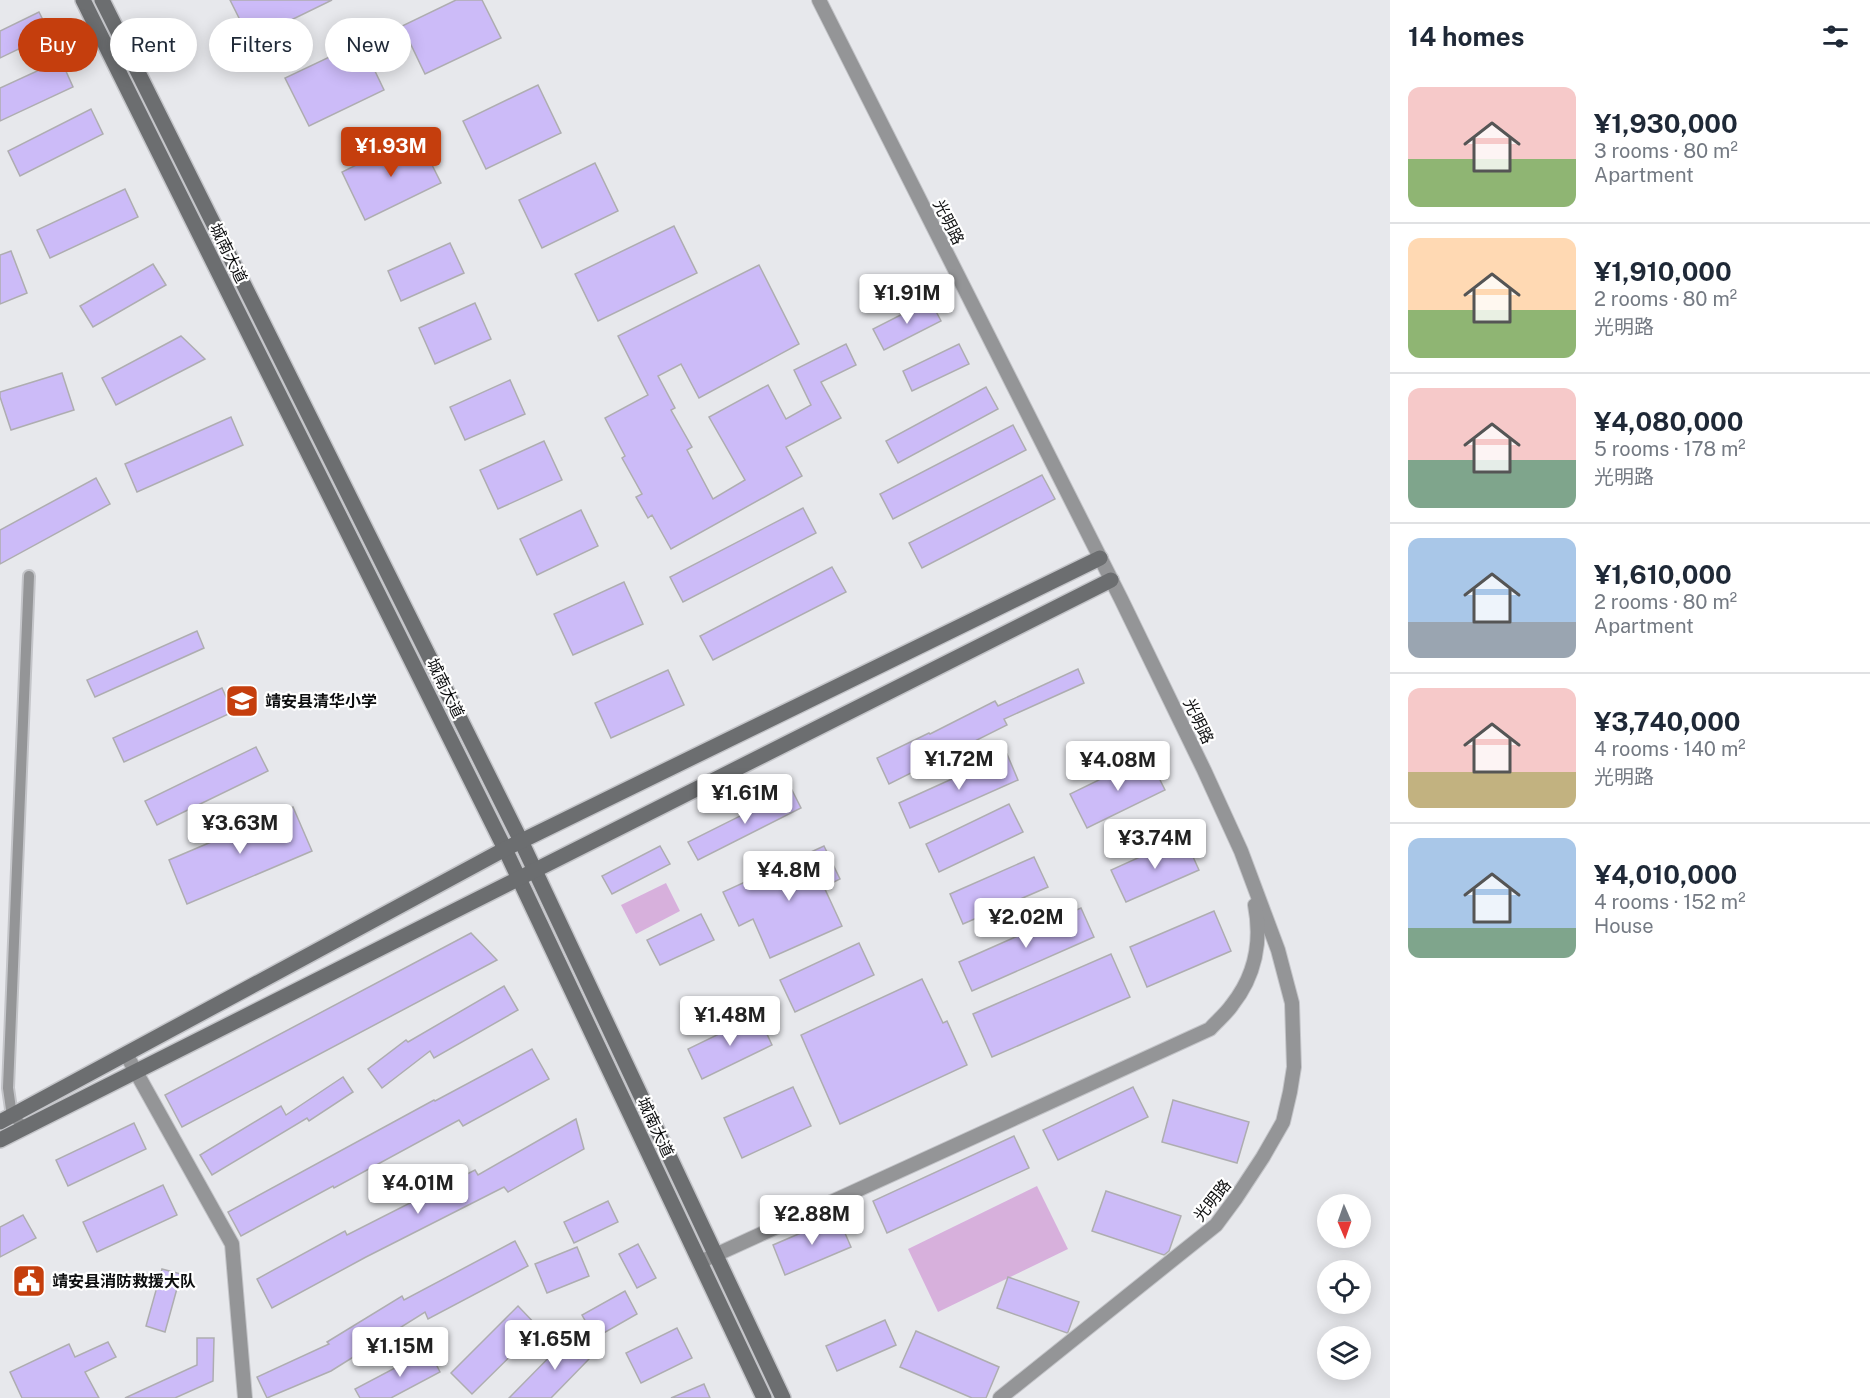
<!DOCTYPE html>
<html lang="en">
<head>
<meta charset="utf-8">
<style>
	:root { --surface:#fff; --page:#f6f6f7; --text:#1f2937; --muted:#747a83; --line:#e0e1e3; --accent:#c53e0d }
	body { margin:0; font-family:"Public Sans","Noto Sans SC",sans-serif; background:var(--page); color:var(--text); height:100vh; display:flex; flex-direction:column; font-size:22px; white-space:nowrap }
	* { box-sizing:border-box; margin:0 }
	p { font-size:20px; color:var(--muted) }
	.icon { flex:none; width:33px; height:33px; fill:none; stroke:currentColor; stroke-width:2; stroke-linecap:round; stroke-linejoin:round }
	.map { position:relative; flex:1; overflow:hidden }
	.panel { display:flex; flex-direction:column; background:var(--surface); width:480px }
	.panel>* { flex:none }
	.top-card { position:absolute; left:18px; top:18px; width:570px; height:54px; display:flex; gap:12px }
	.needle { width:39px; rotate:178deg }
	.fabs { position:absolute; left:1317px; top:1194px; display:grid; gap:12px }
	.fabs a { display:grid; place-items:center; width:54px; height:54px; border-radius:50%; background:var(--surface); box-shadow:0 3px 15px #0003; font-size:30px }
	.price { position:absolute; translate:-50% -51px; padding:0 14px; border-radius:6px; background:#fff; color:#222; font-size:20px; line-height:39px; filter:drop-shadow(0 2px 3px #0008) }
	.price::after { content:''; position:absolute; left:50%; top:36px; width:18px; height:14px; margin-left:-9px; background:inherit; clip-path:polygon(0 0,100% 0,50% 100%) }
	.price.current { background:var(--accent); color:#fff }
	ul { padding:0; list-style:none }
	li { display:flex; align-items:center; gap:18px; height:150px; padding:0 18px }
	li+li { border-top:2px solid var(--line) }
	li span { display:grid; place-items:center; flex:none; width:168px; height:120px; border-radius:12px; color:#555 }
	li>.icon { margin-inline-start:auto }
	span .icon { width:72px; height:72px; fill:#fffc; stroke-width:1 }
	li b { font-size:26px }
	h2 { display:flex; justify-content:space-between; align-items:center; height:72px; padding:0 18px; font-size:26px }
	.chip { padding:0 21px; border-radius:27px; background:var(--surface); box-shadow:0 3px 15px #0003; font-size:21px; line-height:54px }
	.chip.current { background:var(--accent); color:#fff }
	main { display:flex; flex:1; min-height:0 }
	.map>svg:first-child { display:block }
</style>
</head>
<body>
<main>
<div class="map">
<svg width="1390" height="1398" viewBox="0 0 1390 1398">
	<rect width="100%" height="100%" fill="#e7e8ec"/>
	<!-- green -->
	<g fill="#d7b0dc">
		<path d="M 666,883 L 680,911 L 636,934 L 621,905 Z"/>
		<path d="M 1037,1186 L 1068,1249 L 938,1312 L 908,1249 Z"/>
	</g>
	<!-- building -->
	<g fill="#ccbbf8" stroke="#aeadb0" stroke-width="1.5">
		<path d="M 230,0 L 332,0 L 250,40 Z"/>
		<path d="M 456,0 L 482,0 L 501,38 L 425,74 L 402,26 Z"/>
		<path d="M 39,12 L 50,34 L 0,58 L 0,31 Z"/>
		<path d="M 361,42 L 384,90 L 309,126 L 285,78 Z"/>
		<path d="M 61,60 L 73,87 L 0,121 L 0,88 Z"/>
		<path d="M 538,85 L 561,133 L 486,169 L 463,121 Z"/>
		<path d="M 91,109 L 103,134 L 20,176 L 8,151 Z"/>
		<path d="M 417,135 L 441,183 L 365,220 L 342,172 Z"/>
		<path d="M 595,163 L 618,211 L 542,248 L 519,200 Z"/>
		<path d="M 125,189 L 138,217 L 50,258 L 37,230 Z"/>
		<path d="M 674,226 L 697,273 L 598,321 L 575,274 Z"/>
		<path d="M 450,243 L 464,273 L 401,301 L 388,271 Z"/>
		<path d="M 11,251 L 27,293 L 0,304 L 0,255 Z"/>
		<path d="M 153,264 L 166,285 L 93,327 L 80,306 Z"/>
		<path d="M 759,265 L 799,344 L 699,398 L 681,364 L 658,376 L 675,408 L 671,410 L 692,447 L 687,450 L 713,499 L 745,480 L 709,417 L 768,385 L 786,419 L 811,405 L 794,370 L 846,344 L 856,365 L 821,382 L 841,418 L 786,447 L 802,476 L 671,549 L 652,515 L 648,518 L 636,497 L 642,494 L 622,458 L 625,456 L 605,418 L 648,395 L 618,336 Z"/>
		<path d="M 930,300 L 941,321 L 884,350 L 873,329 Z"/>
		<path d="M 475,303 L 491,339 L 435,364 L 419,328 Z"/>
		<path d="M 181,336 L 205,359 L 116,405 L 102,378 Z"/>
		<path d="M 959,344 L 969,364 L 912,391 L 903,371 Z"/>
		<path d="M 62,373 L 74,410 L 11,430 L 0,397 L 0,392 Z"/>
		<path d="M 510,380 L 525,414 L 465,440 L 450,407 Z"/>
		<path d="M 986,387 L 998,409 L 898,463 L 886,441 Z"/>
		<path d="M 231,417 L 243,445 L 137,492 L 125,464 Z"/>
		<path d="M 1013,425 L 1026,450 L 893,519 L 880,494 Z"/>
		<path d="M 544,441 L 562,480 L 498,509 L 480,470 Z"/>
		<path d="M 1042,475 L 1055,499 L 922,568 L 909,543 Z"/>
		<path d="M 96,478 L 110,504 L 0,564 L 0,530 Z"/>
		<path d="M 803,508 L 816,533 L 683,602 L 670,577 Z"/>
		<path d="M 581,510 L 598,546 L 537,575 L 520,539 Z"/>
		<path d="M 832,567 L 846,592 L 713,660 L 700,636 Z"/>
		<path d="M 624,582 L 643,624 L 573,655 L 554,614 Z"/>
		<path d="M 197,631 L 204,648 L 95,697 L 87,680 Z"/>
		<path d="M 1078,669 L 1084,683 L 1004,719 L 1007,725 L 889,784 L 877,758 L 929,733 L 930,734 L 995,701 L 998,706 Z"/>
		<path d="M 668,670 L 684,705 L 611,738 L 595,703 Z"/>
		<path d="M 222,688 L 233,712 L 124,762 L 113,738 Z"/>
		<path d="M 256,747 L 268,771 L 157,825 L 145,801 Z"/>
		<path d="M 1007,754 L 1018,780 L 910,828 L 899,803 Z"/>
		<path d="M 1148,756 L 1165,790 L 1087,828 L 1070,794 Z"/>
		<path d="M 792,790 L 801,808 L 698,860 L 688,842 Z"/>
		<path d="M 1009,804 L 1023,832 L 939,872 L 926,844 Z"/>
		<path d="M 293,807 L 312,851 L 187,904 L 169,860 Z"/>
		<path d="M 1184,837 L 1199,870 L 1126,902 L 1111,870 Z"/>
		<path d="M 660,846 L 670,864 L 612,894 L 602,876 Z"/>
		<path d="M 824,846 L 840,879 L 824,887 L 842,926 L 770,958 L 753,919 L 739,926 L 723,892 Z"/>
		<path d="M 1034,857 L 1048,887 L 963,924 L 950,894 Z"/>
		<path d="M 1081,908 L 1094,937 L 972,991 L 959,962 Z"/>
		<path d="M 1214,911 L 1231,951 L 1147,987 L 1130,947 Z"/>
		<path d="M 701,914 L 714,940 L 660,965 L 647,940 Z"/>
		<path d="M 471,933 L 497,960 L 182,1127 L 165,1095 Z"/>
		<path d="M 859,943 L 874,975 L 795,1012 L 780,980 Z"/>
		<path d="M 1111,954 L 1130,997 L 992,1057 L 973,1014 Z"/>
		<path d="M 922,979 L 943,1023 L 947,1021 L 967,1065 L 840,1124 L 801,1035 Z"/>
		<path d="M 504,986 L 518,1010 L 434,1058 L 430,1051 L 382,1088 L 368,1069 L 406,1040 L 408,1042 Z"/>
		<path d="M 758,1015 L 772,1045 L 702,1079 L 688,1049 Z"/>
		<path d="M 532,1049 L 549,1079 L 463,1126 L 459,1120 L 334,1188 L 333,1186 L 241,1236 L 228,1212 L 434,1100 L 435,1101 Z"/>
		<path d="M 343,1077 L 353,1092 L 309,1121 L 307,1118 L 212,1175 L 200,1155 L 281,1106 L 286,1115 Z"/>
		<path d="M 793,1087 L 811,1126 L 742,1158 L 724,1118 Z"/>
		<path d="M 1133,1087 L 1148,1117 L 1058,1160 L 1043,1130 Z"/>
		<path d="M 1173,1100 L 1249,1122 L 1237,1163 L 1162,1142 Z"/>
		<path d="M 576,1119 L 584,1149 L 508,1192 L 504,1187 L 366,1257 L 272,1308 L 257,1279 L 345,1231 L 347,1235 L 475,1170 L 478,1175 Z"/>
		<path d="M 134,1123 L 146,1149 L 68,1186 L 56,1160 Z"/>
		<path d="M 1014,1136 L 1029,1168 L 887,1233 L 873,1201 Z"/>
		<path d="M 163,1185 L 177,1215 L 97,1252 L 83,1222 Z"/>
		<path d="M 1106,1191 L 1181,1216 L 1169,1251 L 1164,1255 L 1092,1231 Z"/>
		<path d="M 608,1201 L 618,1222 L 574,1243 L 564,1222 Z"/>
		<path d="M 23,1215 L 36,1238 L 0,1257 L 0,1227 Z"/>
		<path d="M 838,1217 L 851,1247 L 785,1275 L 773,1245 Z"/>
		<path d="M 515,1241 L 528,1266 L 428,1319 L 425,1312 L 331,1371 L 267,1398 L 257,1377 L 329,1344 L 327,1342 L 402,1296 L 404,1300 Z"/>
		<path d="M 638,1244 L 656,1278 L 637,1288 L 619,1254 Z"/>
		<path d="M 577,1247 L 589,1276 L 547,1293 L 535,1264 Z"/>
		<path d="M 162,1269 L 181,1274 L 165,1332 L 146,1326 Z"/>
		<path d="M 1008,1277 L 1079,1302 L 1068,1332 L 1067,1333 L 997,1308 Z"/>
		<path d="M 625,1291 L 637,1314 L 595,1338 L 582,1315 Z"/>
		<path d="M 518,1306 L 539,1328 L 472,1394 L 451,1373 Z"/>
		<path d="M 885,1320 L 896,1345 L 837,1371 L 826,1346 Z"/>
		<path d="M 677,1328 L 692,1358 L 641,1383 L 626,1353 Z"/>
		<path d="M 916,1331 L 999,1367 L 986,1398 L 972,1398 L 900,1367 Z"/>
		<path d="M 571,1335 L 590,1354 L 590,1358 L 551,1398 L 509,1398 Z"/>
		<path d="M 197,1338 L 214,1338 L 213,1381 L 175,1398 L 125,1398 L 197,1365 Z"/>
		<path d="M 108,1342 L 116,1357 L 85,1372 L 99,1398 L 22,1398 L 10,1372 L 69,1344 L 75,1357 Z"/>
		<path d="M 429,1350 L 440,1372 L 391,1398 L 360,1398 L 355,1389 Z"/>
		<path d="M 704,1384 L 710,1398 L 671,1398 Z"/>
	</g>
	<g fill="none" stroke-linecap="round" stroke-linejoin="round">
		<defs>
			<path id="minor" d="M 25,1127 L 12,1116 L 8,1088 L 29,576"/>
			<g id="tertiary">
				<path d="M 819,0 L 1121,599 L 1204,770 L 1241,851 L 1278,950 L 1292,1003 L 1294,1067 L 1290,1092 L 1283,1122 L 1263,1157 L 1236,1198 L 1216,1225 L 1000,1398"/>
				<path d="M 126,1054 L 232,1244 L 245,1398"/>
				<path d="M 700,1262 L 1210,1029 C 1217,1021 1226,1014 1232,1005 C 1255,976 1262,941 1255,905"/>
			</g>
			<g id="secondary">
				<path d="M 83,0 L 505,849 L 764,1398"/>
				<path d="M 102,0 L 521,841 L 783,1398"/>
				<path d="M 0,1122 L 505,849 L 1100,558"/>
				<path d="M 0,1140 L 1111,580"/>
			</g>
		</defs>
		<!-- minor casing -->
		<use href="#minor" stroke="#c4c5c9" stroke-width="14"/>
		<!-- tertiary casing -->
		<use href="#tertiary" stroke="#c4c5c9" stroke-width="16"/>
		<!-- secondary casing -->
		<use href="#secondary" stroke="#c4c5c9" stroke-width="18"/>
		<!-- minor -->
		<use href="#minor" stroke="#949597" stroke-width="10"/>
		<!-- tertiary -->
		<use href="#tertiary" stroke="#949597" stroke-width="14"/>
		<!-- secondary -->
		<use href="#secondary" stroke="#6c6e70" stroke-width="15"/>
	</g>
	<!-- icons -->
	<defs>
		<symbol id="school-square" viewBox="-11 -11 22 22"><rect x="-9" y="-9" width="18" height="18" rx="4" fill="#c53e0d" stroke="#fff"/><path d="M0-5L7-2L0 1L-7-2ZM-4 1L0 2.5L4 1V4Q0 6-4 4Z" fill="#fff"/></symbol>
		<symbol id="civic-square" viewBox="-11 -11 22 22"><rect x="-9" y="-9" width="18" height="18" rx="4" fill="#c53e0d" stroke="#fff"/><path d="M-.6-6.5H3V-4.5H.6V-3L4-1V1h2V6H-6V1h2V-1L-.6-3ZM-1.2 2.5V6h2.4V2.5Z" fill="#fff"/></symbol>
	</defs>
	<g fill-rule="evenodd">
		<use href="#school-square" x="223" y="682" width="38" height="38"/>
		<use href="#civic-square" x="10" y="1262" width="38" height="38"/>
	</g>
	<g text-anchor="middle" stroke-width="4.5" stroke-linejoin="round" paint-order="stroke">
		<!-- street labels -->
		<g font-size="16" fill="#0d0e0f" stroke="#fff">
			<text transform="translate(949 222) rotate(63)" y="6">光明路</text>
			<text transform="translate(229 253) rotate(64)" y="6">城南大道</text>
			<text transform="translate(446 688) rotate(64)" y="6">城南大道</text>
			<text transform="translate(1199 721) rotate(64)" y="6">光明路</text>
			<text transform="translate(656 1127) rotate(65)" y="6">城南大道</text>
			<text transform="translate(1212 1200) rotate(-51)" y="6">光明路</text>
		</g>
		<!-- poi labels -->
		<g font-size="16" font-weight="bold" fill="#0d0e0f" stroke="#fff" text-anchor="start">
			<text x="265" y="707">靖安县清华小学</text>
			<text x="52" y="1287">靖安县消防救援大队</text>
		</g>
	</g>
</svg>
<div class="fabs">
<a><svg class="needle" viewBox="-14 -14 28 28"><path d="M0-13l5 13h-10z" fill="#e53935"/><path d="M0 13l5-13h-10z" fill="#747a83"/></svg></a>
<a><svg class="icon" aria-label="locate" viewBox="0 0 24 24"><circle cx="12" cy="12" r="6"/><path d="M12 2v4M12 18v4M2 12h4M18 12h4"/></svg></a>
<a><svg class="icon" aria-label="layers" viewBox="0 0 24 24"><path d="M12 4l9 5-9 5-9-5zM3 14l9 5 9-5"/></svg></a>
</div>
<b class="price current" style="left:391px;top:178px">¥1.93M</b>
<b class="price" style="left:907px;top:325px">¥1.91M</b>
<b class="price" style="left:959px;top:791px">¥1.72M</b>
<b class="price" style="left:1118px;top:792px">¥4.08M</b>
<b class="price" style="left:745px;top:825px">¥1.61M</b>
<b class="price" style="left:240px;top:855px">¥3.63M</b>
<b class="price" style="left:1155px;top:870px">¥3.74M</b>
<b class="price" style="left:789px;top:902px">¥4.8M</b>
<b class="price" style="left:1026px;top:949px">¥2.02M</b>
<b class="price" style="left:730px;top:1047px">¥1.48M</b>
<b class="price" style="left:418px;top:1215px">¥4.01M</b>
<b class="price" style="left:812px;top:1246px">¥2.88M</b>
<b class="price" style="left:555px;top:1371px">¥1.65M</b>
<b class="price" style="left:400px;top:1378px">¥1.15M</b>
<div class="top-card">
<a class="chip current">Buy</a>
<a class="chip">Rent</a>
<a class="chip">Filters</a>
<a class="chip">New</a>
</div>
</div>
<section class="panel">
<h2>14 homes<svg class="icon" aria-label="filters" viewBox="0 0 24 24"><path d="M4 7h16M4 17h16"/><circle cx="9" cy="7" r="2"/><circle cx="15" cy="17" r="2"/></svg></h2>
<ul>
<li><span style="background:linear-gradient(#f6c9c9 60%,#8fb573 0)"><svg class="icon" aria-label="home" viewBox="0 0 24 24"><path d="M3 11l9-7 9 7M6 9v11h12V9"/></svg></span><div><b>¥1,930,000</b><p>3 rooms · 80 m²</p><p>Apartment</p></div></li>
<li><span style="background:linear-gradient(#ffd9b3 60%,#8fb573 0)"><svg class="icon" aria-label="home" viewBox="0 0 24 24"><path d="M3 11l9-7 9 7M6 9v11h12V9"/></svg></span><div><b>¥1,910,000</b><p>2 rooms · 80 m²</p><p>光明路</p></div></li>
<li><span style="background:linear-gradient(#f6c9c9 60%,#7fa58c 0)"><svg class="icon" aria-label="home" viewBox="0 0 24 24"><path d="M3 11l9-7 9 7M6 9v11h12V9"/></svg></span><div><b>¥4,080,000</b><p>5 rooms · 178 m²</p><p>光明路</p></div></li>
<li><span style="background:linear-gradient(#a9c7e8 70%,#9aa5b1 0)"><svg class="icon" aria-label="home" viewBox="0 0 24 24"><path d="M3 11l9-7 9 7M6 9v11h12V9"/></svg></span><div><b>¥1,610,000</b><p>2 rooms · 80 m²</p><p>Apartment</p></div></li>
<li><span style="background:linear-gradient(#f6c9c9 70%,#c2b280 0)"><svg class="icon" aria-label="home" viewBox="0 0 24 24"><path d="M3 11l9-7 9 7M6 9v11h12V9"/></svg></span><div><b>¥3,740,000</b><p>4 rooms · 140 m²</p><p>光明路</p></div></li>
<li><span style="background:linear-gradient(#a9c7e8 75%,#7fa58c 0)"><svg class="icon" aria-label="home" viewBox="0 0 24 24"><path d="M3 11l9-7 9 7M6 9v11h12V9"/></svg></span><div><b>¥4,010,000</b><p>4 rooms · 152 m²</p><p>House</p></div></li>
</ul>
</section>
</main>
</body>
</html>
